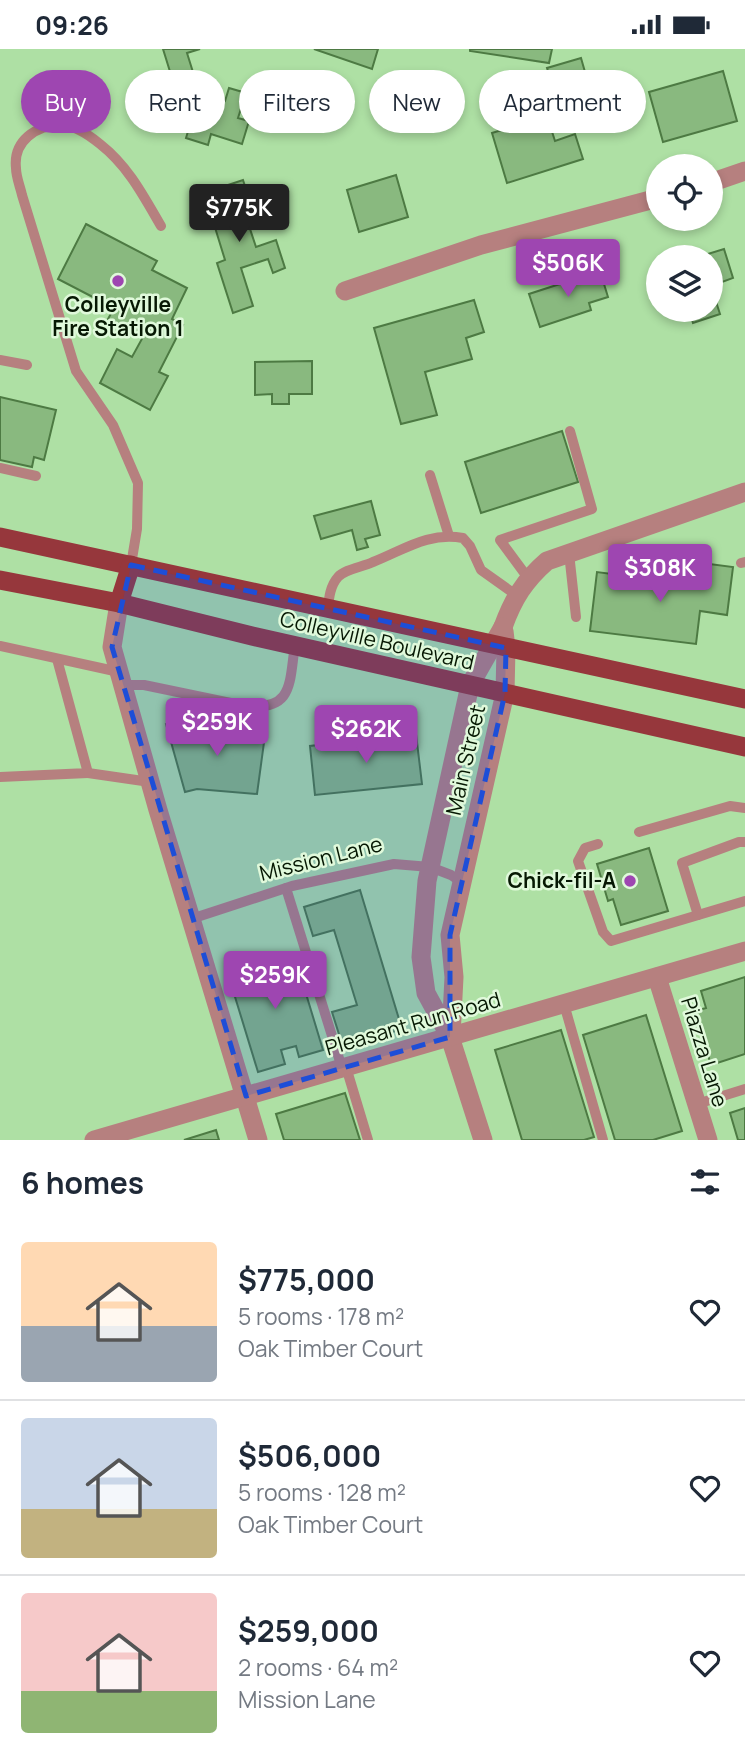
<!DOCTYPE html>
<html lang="en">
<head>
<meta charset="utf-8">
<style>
	:root { --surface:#fff; --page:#f6f6f7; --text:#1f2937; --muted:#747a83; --line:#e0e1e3; --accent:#9e46b1 }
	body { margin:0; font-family:Manrope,sans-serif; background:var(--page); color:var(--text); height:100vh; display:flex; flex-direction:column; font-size:26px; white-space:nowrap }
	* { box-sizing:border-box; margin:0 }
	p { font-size:23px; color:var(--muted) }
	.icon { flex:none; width:38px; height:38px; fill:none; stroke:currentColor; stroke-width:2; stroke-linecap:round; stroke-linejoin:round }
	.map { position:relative; height:1091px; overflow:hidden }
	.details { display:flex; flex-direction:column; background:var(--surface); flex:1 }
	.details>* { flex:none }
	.hud { position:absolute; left:21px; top:21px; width:704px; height:63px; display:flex; gap:14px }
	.fabs { position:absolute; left:646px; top:105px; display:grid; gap:14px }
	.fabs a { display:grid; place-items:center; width:77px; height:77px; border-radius:50%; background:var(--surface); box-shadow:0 4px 10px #0003; font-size:35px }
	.price { position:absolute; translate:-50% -60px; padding:0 16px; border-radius:7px; background:var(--accent); color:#fff; font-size:23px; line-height:46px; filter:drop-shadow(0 2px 4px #0008) }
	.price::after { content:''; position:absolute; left:50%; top:42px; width:21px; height:16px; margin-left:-10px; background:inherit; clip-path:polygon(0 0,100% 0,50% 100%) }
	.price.current { background:#222; color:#fff }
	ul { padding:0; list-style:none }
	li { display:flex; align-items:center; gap:21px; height:175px; padding:0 21px }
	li+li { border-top:2px solid var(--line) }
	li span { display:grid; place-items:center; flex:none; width:196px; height:140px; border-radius:7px; color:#555 }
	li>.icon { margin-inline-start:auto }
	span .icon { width:84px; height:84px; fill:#fffc; stroke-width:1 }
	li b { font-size:30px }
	h2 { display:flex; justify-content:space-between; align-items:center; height:84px; padding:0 21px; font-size:30px }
	.chip { padding:0 24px; border-radius:32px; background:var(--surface); box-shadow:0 4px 10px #0003; font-size:24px; line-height:63px }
	.chip.current { background:var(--accent); color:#fff }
	.status { display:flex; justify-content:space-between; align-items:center; height:49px; padding:0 35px; background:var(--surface); direction:ltr }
	.status svg { height:19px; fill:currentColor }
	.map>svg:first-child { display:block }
</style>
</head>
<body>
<div class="status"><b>09:26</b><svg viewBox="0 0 49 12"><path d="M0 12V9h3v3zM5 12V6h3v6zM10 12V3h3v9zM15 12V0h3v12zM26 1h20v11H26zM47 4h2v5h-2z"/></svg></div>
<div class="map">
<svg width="745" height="1091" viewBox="0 0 745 1091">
	<rect width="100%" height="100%" fill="#aee0a4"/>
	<!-- building -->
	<g fill="#89b97f" stroke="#4d7a43" stroke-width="2">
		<path d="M 163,0 L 200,0 L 187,4 L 197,36 L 164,46 L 160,33 L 172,29 Z"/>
		<path d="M 314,0 L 378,0 L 372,20 Z"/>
		<path d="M 470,0 L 552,0 L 549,14 L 470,2 Z"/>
		<path d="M 581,9 L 589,37 L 556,47 L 547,19 Z"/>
		<path d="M 723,22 L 737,72 L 663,93 L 649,43 Z"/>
		<path d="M 308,24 L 313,46 L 349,38 L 353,55 L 305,66 L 306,70 L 274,77 L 264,33 Z"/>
		<path d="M 229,39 L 246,44 L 238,69 L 249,72 L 242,95 L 211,85 L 208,96 L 186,89 L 189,79 L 181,77 L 191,41 L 225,52 Z"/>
		<path d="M 547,67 L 555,92 L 575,85 L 583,110 L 507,134 L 492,84 Z"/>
		<path d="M 396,126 L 408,168 L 359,183 L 347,141 Z"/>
		<path d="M 243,131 L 253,162 L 245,165 L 256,198 L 276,191 L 285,219 L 273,224 L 268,210 L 241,219 L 253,257 L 233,264 L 217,214 L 225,211 L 213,172 L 225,168 L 222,160 L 216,162 L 210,142 Z"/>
		<path d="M 86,175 L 157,212 L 152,221 L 187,239 L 172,270 L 183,276 L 159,323 L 168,327 L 150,361 L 100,334 L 117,300 L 132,308 L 143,288 L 108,270 L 114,259 L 58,230 Z"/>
		<path d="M 724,200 L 733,229 L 711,237 L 720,265 L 693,274 L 689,261 L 710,261 L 710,208 L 698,208 Z"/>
		<path d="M 600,222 L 608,248 L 589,254 L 591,261 L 540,278 L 529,245 Z"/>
		<path d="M 474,251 L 484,283 L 466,289 L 472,310 L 425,323 L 437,366 L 401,375 L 374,279 Z"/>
		<path d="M 312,312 L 312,345 L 289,345 L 289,355 L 272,355 L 272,345 L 255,346 L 255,313 Z"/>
		<path d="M 0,348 L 56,361 L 44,411 L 34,408 L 32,418 L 0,411 Z"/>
		<path d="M 562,382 L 578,433 L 481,464 L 465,413 Z"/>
		<path d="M 371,452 L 380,486 L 365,490 L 368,498 L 357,501 L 352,481 L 321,490 L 314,467 Z"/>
		<path d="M 694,513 L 733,518 L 727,566 L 700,562 L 696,595 L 590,582 L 597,523 L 681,534 L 681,536 L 691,538 Z"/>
		<path d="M 168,674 L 265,686 L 257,745 L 197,740 L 185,743 L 166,675 Z"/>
		<path d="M 416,685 L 422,735 L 315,746 L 310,697 Z"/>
		<path d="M 649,799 L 668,862 L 621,876 L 613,850 L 608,852 L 597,815 Z"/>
		<path d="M 360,841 L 402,980 L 343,998 L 332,963 L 357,956 L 334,881 L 313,887 L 304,858 Z"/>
		<path d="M 294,905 L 323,1001 L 299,1008 L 296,997 L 281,1001 L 285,1015 L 258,1023 L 228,925 Z"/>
		<path d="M 745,928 L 745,1005 L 711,1016 L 695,962 L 706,959 L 701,942 Z"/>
		<path d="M 646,966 L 682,1082 L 653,1091 L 615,1091 L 583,986 Z"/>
		<path d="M 561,981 L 594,1088 L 584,1091 L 522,1091 L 495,1001 Z"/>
		<path d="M 345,1044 L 360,1091 L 284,1091 L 276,1065 Z"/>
		<path d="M 745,1059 L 745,1091 L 738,1091 L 730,1064 Z"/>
		<path d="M 216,1081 L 219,1091 L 184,1091 Z"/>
	</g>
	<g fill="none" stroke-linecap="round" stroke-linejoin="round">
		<!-- service -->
		<g stroke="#b6807f" stroke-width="10">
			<path d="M 0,311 L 27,316"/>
			<path d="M 0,419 L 36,427"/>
			<path d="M 430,426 L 449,487"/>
			<path d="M 569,504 L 576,568"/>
			<path d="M 741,514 L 745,513"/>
			<path d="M 131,516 L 137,480 L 138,434 L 113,376 L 76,322 L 22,146 C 20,137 16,128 16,119 C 13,92 36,76 61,76 C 75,76 89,86 100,95 C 128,117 143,146 161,177"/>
			<path d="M 528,529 L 500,491 L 592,460 L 570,382"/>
			<path d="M 328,559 C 329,549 330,537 338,528 C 345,520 363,518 373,513 C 404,501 427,483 463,489 L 470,497 L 481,521 L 516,546"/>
			<path d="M 0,597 L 119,623"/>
			<path d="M 123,636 L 144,636 L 245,657 C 294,662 289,634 295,596"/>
			<path d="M 88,724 L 150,733"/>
			<path d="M 0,728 L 88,724 L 57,610"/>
			<path d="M 639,783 L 730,757 L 745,759"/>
			<path d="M 598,795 L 585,799 L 578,812 L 603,883 L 611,892 L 745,852"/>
			<path d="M 286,839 L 342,1019"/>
			<path d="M 698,866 L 682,814 L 739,793 L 745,793"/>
			<path d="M 191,870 L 292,837 L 394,815 L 430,818 L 451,826 L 461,833"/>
			<path d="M 564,955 L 603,1091"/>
			<path d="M 346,1018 L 368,1091"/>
			<path d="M 697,1055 L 745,1040"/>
		</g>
		<!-- minor -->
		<g stroke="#b6807f" stroke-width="19">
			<path d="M 710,134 L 745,122"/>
			<path d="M 345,242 L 481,196 L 658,149"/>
			<path d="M 119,554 L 112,598 L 158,761 L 258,1091"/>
			<path d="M 503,578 C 513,550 525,531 547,512 L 745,443"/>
			<path d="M 657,928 L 708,1091"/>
			<path d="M 450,988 L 483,1091"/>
		</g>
		<!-- tertiary -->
		<g stroke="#b6807f" stroke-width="19">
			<path d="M 451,987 L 454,928 L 450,886 L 505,644 L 506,599 L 504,582"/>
			<path d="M 450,988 L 426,944 L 421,908 L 427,832 L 470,636 L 503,578"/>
			<path d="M 94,1091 L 745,902"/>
		</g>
		<!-- primary -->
		<g stroke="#96373c" stroke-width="19">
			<path d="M 0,488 L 745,650"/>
			<path d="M 0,531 L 119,554 L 252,587 L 745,698"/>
			<path d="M 119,554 L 131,516"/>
		</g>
	</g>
	<!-- marked area -->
	<path fill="#1d4ed8" fill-opacity="0.2" stroke="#1d4ed8" stroke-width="5" stroke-dasharray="14 9" stroke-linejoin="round" d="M 131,516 L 506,599 L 505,644 L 450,886 L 450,988 L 246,1047 L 112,598 Z"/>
	<!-- markers -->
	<g fill="#9e46b1" stroke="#e0f9db" stroke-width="2.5">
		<circle cx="118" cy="232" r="7"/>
		<circle cx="630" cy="832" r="7"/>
	</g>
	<g text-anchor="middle" stroke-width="5" stroke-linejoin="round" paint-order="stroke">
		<!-- poi labels -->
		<g font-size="21" font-weight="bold" fill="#061803" stroke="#e0f9db">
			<text x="118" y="263">Colleyville<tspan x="118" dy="24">Fire Station 1</tspan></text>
			<text x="616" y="839" text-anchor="end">Chick-fil-A</text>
		</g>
		<!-- street labels -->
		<g font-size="21" fill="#061803" stroke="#e0f9db">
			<text transform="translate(377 592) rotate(13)" y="7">Colleyville Boulevard</text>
			<text transform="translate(466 711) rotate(-77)" y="7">Main Street</text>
			<text transform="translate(321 810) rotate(-14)" y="7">Mission Lane</text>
			<text transform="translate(413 975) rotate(-16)" y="7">Pleasant Run Road</text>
			<text transform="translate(704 1003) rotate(73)" y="7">Piazza Lane</text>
		</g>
	</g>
</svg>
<div class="fabs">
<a><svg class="icon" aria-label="locate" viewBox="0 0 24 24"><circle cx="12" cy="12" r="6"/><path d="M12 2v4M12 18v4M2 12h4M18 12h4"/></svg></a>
<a><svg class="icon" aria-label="layers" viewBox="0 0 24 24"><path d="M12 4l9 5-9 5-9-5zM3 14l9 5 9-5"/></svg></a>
</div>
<b class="price current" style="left:239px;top:195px">$775K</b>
<b class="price" style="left:568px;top:250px">$506K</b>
<b class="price" style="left:660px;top:555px">$308K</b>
<b class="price" style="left:217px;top:709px">$259K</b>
<b class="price" style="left:366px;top:716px">$262K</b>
<b class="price" style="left:275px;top:962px">$259K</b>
<div class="hud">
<a class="chip current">Buy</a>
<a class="chip">Rent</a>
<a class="chip">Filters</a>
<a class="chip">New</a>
<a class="chip">Apartment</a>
</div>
</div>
<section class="details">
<h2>6 homes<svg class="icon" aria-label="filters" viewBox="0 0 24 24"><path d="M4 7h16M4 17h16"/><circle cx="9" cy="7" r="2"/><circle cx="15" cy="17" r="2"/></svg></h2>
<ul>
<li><span style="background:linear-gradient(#ffd9b3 60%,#9aa5b1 0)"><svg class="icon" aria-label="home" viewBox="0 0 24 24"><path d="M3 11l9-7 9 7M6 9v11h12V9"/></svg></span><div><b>$775,000</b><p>5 rooms · 178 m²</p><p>Oak Timber Court</p></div><svg class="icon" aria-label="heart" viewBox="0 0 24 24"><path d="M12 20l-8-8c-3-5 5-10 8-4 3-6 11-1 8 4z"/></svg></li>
<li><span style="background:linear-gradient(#c9d6e8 65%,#c2b280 0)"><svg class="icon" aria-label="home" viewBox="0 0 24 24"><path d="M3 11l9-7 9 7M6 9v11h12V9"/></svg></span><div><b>$506,000</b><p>5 rooms · 128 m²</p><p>Oak Timber Court</p></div><svg class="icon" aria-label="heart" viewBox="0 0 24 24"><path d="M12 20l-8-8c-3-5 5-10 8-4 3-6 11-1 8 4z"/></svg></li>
<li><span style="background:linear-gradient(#f6c9c9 70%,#8fb573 0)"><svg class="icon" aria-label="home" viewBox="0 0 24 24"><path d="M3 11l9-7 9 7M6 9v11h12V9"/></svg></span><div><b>$259,000</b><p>2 rooms · 64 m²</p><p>Mission Lane</p></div><svg class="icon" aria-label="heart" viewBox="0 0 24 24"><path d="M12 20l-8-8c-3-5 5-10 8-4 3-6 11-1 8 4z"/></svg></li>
</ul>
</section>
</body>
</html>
